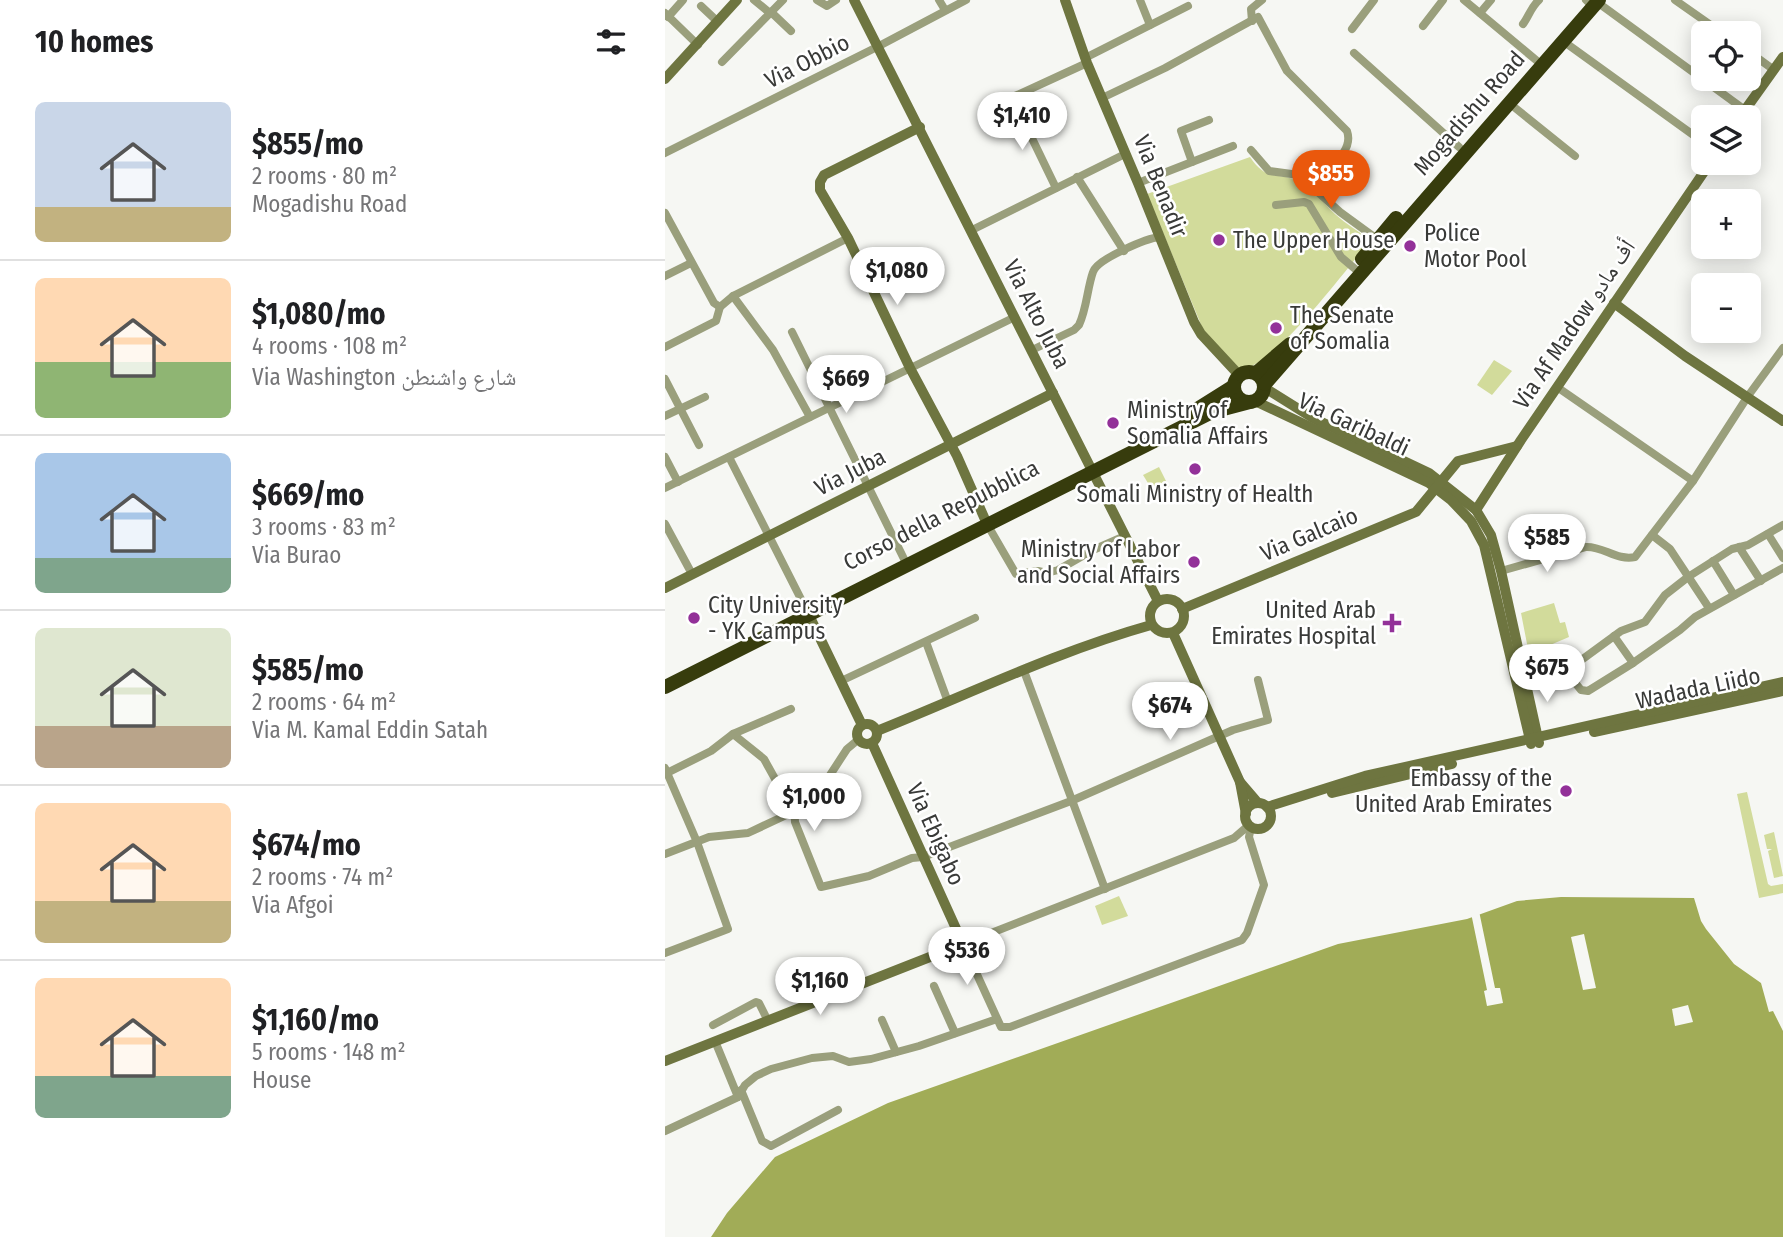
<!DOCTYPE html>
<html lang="en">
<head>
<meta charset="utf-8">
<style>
	:root { --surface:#fff; --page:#f2f2f2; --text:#202124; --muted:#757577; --line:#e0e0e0; --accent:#ea580c }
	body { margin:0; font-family:"Fira Sans Condensed","Noto Naskh Arabic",sans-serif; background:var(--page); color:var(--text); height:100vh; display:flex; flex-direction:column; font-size:26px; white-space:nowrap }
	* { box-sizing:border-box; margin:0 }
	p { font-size:23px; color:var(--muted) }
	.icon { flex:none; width:38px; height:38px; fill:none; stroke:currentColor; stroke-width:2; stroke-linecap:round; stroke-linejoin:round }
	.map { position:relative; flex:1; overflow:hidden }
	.sheet { display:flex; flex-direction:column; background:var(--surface); width:665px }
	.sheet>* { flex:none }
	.tools { position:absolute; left:1026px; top:21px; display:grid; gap:14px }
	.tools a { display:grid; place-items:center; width:70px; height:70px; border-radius:10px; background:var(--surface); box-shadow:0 4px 18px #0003; font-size:35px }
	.price { position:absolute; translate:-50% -60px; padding:0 16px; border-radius:24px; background:#fff; color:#222; font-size:23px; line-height:46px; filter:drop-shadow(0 2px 4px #0008) }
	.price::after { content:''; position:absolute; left:50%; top:42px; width:21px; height:16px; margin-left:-10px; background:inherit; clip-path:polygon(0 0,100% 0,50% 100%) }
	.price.selected { background:var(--accent); color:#fff }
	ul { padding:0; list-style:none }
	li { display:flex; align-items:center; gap:21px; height:175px; padding:0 35px }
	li+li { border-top:2px solid var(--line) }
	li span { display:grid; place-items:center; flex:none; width:196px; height:140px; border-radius:10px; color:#555 }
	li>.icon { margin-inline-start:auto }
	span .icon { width:84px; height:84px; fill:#fffc; stroke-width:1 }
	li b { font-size:30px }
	h2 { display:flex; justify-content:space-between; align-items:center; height:84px; padding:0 35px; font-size:30px }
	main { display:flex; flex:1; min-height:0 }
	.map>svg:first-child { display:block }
</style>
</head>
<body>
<main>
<section class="sheet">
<h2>10 homes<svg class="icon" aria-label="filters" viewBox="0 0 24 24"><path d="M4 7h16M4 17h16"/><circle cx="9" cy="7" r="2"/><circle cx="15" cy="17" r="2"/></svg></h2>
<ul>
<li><span style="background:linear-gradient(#c9d6e8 75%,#c2b280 0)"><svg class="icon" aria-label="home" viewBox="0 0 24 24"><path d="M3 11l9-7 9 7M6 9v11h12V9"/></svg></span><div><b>$855/mo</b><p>2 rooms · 80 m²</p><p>Mogadishu Road</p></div></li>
<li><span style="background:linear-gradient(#ffd9b3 60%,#8fb573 0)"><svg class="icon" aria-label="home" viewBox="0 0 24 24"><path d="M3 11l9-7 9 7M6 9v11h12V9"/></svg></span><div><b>$1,080/mo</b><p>4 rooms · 108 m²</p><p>Via Washington شارع واشنطن</p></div></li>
<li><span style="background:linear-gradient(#a9c7e8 75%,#7fa58c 0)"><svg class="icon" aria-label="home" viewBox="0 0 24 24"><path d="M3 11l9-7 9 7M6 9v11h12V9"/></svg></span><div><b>$669/mo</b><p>3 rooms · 83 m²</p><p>Via Burao</p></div></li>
<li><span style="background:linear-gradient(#dfe7d0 70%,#b9a48a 0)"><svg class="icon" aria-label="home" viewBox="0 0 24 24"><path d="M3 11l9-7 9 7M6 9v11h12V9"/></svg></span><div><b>$585/mo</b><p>2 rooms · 64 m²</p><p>Via M. Kamal Eddin Satah</p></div></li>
<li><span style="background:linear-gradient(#ffd9b3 70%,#c2b280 0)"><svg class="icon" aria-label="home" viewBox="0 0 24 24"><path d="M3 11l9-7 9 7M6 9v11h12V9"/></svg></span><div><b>$674/mo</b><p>2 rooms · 74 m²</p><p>Via Afgoi</p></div></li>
<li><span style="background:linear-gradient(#ffd9b3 70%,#7fa58c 0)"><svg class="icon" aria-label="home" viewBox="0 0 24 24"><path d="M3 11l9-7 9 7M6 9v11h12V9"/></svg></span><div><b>$1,160/mo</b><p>5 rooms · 148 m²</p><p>House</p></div></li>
</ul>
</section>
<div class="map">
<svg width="1118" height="1237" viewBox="0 0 1118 1237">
	<rect width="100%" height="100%" fill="#f6f7f3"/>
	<!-- green -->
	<g fill="#d2db9b">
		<path d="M 585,157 C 603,184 614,170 637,183 C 650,190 659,204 670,214 C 681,224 694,232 706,240 C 679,271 613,363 576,370 L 544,339 L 537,327 L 482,194 Z"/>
		<path d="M 829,360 L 847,371 L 827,395 L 812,385 Z"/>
		<path d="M 494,467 L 505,489 L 491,496 L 478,475 Z"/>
		<path d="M 889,603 L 895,623 L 900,622 L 904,637 L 864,654 L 856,613 Z"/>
		<path d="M 1082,792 L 1103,884 L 1106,886 L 1118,884 L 1118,893 L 1094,898 L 1072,794 Z"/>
		<path d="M 1109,832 L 1118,876 L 1109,878 L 1103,851 L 1107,849 L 1102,849 L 1099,835 Z"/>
		<path d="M 454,896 L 463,916 L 437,925 L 430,906 Z"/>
	</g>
	<!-- water -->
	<path fill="#a1ac57" d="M 896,897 L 1029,898 L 1036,921 L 1041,929 L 1069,964 L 1096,983 L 1104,1012 L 1108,1011 L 1118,1031 L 1118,1237 L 46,1237 L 62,1213 L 110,1157 L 223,1103 L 673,944 L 802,919 L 852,901 Z"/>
	<!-- pier -->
	<g fill="#f6f7f3">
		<path d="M 814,911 L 830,988 L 835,988 L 838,1003 L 822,1006 L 819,991 L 822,990 L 806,913 Z"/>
		<path d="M 919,934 L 931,988 L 918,990 L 906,937 Z"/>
		<path d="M 1023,1005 L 1028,1022 L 1010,1026 L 1007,1009 Z"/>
	</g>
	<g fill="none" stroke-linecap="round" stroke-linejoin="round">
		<!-- street -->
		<g stroke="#9a9f7c" stroke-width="8">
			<path d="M 89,0 L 105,13"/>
			<path d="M 152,0 L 162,6 L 171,0"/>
			<path d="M 274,0 L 280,10"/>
			<path d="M 475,0 L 485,25"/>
			<path d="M 799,0 L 877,65"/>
			<path d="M 921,0 L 923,2"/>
			<path d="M 1010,0 L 1057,33"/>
			<path d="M 932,2 L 1080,110"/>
			<path d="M 36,6 L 53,22"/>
			<path d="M 106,12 L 126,31"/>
			<path d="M 0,13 L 33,45"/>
			<path d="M 815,13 L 826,0"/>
			<path d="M 3,17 L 18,0"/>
			<path d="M 587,21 L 586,9 L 597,0"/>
			<path d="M 858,24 C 864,16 866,7 874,0"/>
			<path d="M 758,26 L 778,0"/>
			<path d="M 687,29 L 709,0"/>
			<path d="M 898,41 L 1038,142"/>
			<path d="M 1083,51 L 1109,70"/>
			<path d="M 689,53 L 794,147"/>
			<path d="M 420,58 L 523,6"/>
			<path d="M 57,62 L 118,0"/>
			<path d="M 437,98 L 500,68 L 593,17 L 622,71 L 682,131 C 690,154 659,169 646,186"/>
			<path d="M 844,103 L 910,156"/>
			<path d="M 586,150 L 604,171 L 634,175 L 675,212 L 712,239"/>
			<path d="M 0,153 L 214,46 L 301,0"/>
			<path d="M 527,162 L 516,131 L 544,120"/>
			<path d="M 412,177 L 459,251"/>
			<path d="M 473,183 L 568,146"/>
			<path d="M 391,188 L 348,99 L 350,96 L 422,63"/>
			<path d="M 611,205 L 639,202 L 644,204 L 676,257 L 696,274"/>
			<path d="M 0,213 L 49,303 L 55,307"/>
			<path d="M 307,230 L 460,154"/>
			<path d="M 0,276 L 26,263"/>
			<path d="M 68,296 L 108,350 L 145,417"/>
			<path d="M 127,332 L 242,565"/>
			<path d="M 0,347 L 51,321 L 55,307 L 68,296 L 183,238"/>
			<path d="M 367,350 L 409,330 L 414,325 C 422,308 422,289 428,272 C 432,259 482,238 495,237"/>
			<path d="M 0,379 L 34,445"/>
			<path d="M 892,387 L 1028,481"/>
			<path d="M 0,416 L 40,397"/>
			<path d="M 0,457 L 13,482"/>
			<path d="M 64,457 L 141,609"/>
			<path d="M 0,488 L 350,317"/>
			<path d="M 0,524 L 27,574"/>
			<path d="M 322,524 L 351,574 L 373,571 L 382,573 L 393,570 L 428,550 L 460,536"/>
			<path d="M 1103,534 L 1118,558"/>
			<path d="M 987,535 L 1005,549 L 1044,608"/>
			<path d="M 1074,547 L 1096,581"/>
			<path d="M 1048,561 L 1069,595"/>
			<path d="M 836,571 L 921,547 C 938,546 952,561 970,557 L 1028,481 L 1083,396 L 1118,348"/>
			<path d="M 949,636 L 968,663"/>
			<path d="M 261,642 L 283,702"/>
			<path d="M 899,669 L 916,690 L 923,691 L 968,663 L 1015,630 L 1030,617 L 1118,568"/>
			<path d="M 359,671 L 440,889"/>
			<path d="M 860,676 L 899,669 L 915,661 L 956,631 L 980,622 L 1000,595 L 1023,577 L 1067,549 L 1083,545 L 1118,525"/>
			<path d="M 176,681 L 310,618"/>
			<path d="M 68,734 L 99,759 L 114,786 L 129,804 L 130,822 L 156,887 L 204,876 L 247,858 L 258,857 L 406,801 L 568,730 L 603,720 L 593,680"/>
			<path d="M 0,768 L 32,842 L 63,929 L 0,953"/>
			<path d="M 0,774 L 46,751 L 68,734 L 126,709"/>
			<path d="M 584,825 L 569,838 L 298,944 L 336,1027 L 345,1027 L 577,940 L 582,933 L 599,885 L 584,837 L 586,827"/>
			<path d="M 0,854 L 44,837 L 83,833 L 130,811 L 154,792 L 182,749 L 194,739"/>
			<path d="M 269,986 L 290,1033"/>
			<path d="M 217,1020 L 231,1052"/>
			<path d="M 48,1025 L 91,1002 L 94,1003 L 103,1021"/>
			<path d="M 50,1041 L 73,1097"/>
			<path d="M 76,1090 L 97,1141 L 106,1146 L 173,1110"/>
			<path d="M 0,1131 L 73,1097 L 80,1085 L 91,1076 L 106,1069 L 147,1058 L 168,1056 L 184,1062 L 206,1059 L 254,1046 L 332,1019"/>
		</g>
		<!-- secondary -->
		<g stroke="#6e7540" stroke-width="10">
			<path d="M 189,0 L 493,601"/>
			<path d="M 400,0 L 422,63 L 473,183 L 529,322 L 536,334 L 574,375"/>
			<path d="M 0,79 L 72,0"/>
			<path d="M 1075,117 L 1118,57"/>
			<path d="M 255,127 L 159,175 L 155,182 L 155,190 L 183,238 L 245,368 L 292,456 L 322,524"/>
			<path d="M 949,303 L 1020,356 L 1118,421"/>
			<path d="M 600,388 L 648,418 L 764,473 L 811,510 L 826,535 L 836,571 L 874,743"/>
			<path d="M 590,401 L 764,483 L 786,500 L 806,521 L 819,545 L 866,744"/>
			<path d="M 811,510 L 856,440 L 1045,163"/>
			<path d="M 0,588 L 388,393"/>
			<circle cx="502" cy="616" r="17"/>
			<path d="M 141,609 L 197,725"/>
			<path d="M 517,609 L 751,512 L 793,461 L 852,446"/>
			<path d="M 508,633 L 575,782 L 593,803"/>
			<circle cx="202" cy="734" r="10"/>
			<path d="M 212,731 C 302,695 393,651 486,625"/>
			<path d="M 929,732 L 1118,691"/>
			<path d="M 575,782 L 581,814"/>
			<path d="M 667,793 L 787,764"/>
			<circle cx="593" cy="816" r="13"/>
			<path d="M 602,807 L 700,776 L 1118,682"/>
			<path d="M 0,1061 L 298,944 L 207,743"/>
		</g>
		<!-- highway -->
		<g stroke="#373c0d" stroke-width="14">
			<path d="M 697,259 L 731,218"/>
			<circle cx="584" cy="387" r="15"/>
			<path d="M 591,373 L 625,344"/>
			<path d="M 600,384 L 934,0"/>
			<path d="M 526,413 L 569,386"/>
			<path d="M 0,687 L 547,412 L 585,402"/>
		</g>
	</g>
	<!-- markers -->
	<g fill="#933199" stroke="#fff" stroke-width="2.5">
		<circle cx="554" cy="240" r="7"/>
		<circle cx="745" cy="246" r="7"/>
		<circle cx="611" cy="328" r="7"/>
		<circle cx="448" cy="423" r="7"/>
		<circle cx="530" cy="469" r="7"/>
		<circle cx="529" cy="562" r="7"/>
		<circle cx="29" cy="618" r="7"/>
		<path d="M723.5 612.5h7v7h7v7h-7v7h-7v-7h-7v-7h7z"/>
		<circle cx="901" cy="791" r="7"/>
	</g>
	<g text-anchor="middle" stroke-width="5" stroke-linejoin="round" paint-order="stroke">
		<!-- street labels -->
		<g font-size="23" fill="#393a38" stroke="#fff">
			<text transform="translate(142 61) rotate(-27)" y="8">Via Obbio</text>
			<text transform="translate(804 113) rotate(-49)" y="8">Mogadishu Road</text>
			<text transform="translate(496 186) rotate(68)" y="8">Via Benadir</text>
			<text transform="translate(372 314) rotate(63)" y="8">Via Alto Juba</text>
			<text transform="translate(909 324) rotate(-56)" y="8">Via Af Madow أف مادو</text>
			<text transform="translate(689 424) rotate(25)" y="8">Via Garibaldi</text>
			<text transform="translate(185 472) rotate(-27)" y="8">Via Juba</text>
			<text transform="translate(276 515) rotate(-27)" y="8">Corso della Repubblica</text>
			<text transform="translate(644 534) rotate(-23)" y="8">Via Galcaio</text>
			<text transform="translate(1033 688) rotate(-12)" y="8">Wadada Liido</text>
			<text transform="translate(271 834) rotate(66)" y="8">Via Ebigabo</text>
		</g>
		<!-- poi labels -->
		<g font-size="23" fill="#393a38" stroke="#fff" text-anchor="start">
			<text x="759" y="241">Police<tspan x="759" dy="26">Motor Pool</tspan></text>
			<text x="568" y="248">The Upper House</text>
			<text x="625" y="323">The Senate<tspan x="625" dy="26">of Somalia</tspan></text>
			<text x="462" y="418">Ministry of<tspan x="462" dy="26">Somalia Affairs</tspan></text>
			<text x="530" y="502" text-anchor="middle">Somali Ministry of Health</text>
			<text x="515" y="557" text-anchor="end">Ministry of Labor<tspan x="515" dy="26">and Social Affairs</tspan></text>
			<text x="43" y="613">City University<tspan x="43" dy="26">- YK Campus</tspan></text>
			<text x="711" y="618" text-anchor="end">United Arab<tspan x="711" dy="26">Emirates Hospital</tspan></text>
			<text x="887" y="786" text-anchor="end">Embassy of the<tspan x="887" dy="26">United Arab Emirates</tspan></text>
		</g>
	</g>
</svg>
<div class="tools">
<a><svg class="icon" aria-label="locate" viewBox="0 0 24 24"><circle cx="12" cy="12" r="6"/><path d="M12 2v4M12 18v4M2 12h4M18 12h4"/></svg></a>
<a><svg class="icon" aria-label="layers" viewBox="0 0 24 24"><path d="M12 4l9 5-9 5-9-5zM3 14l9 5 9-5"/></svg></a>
<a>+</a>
<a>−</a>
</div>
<b class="price" style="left:357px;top:152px">$1,410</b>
<b class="price selected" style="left:666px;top:210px">$855</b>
<b class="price" style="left:232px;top:307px">$1,080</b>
<b class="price" style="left:181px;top:415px">$669</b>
<b class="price" style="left:882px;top:574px">$585</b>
<b class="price" style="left:882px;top:704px">$675</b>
<b class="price" style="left:505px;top:742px">$674</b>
<b class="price" style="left:149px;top:833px">$1,000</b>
<b class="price" style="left:302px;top:987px">$536</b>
<b class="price" style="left:155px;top:1017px">$1,160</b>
</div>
</main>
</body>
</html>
